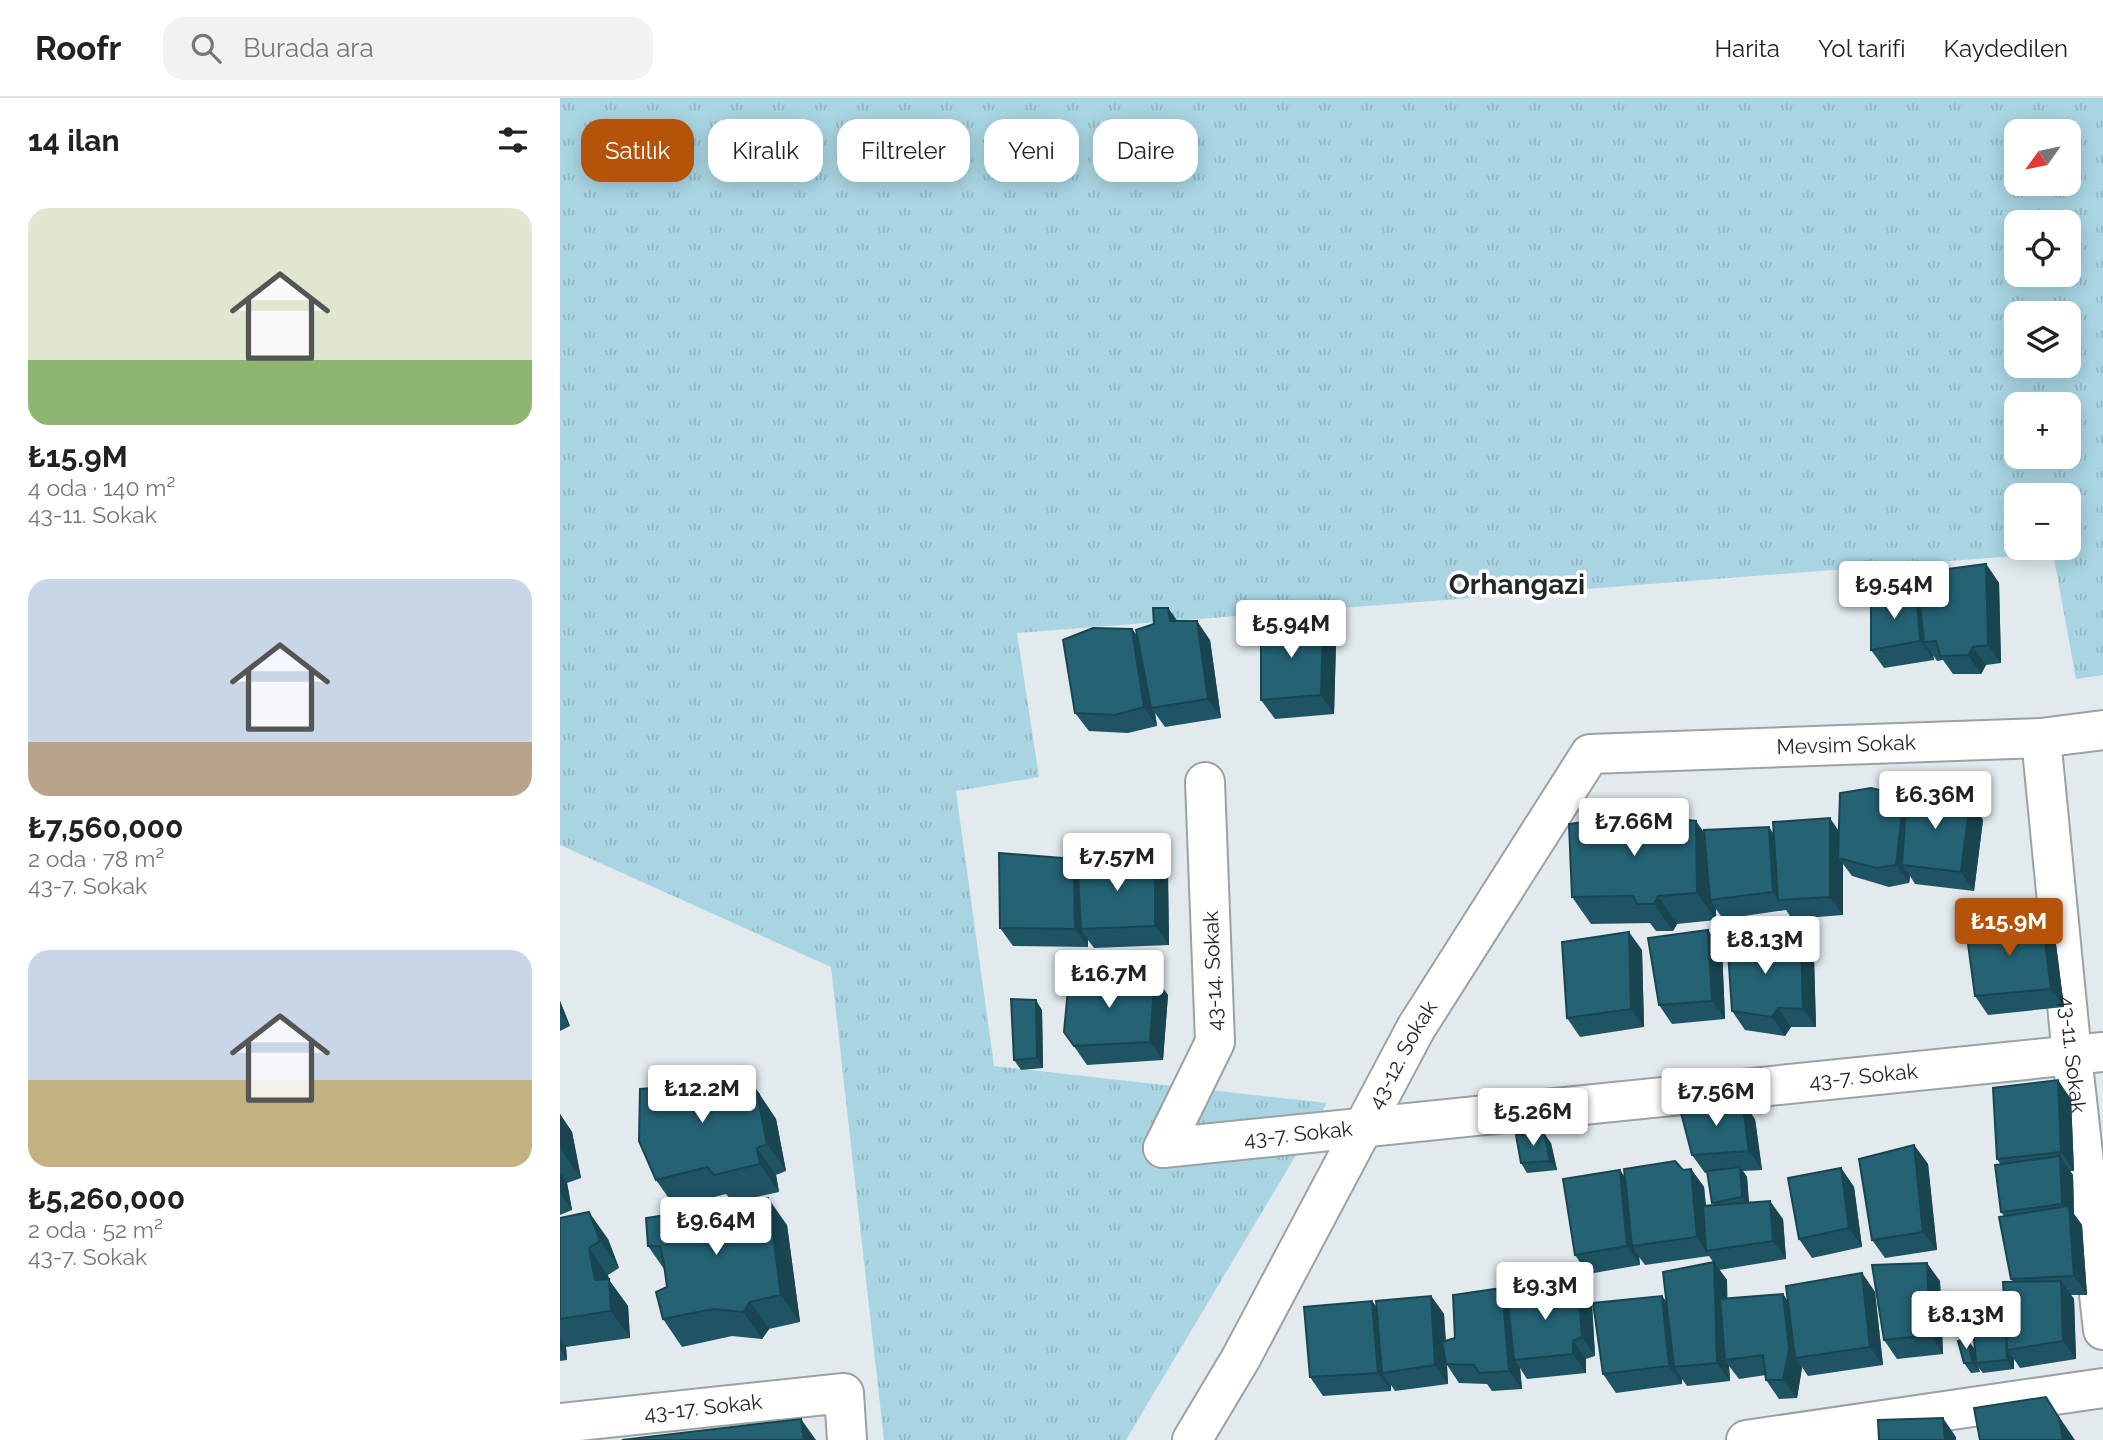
<!DOCTYPE html>
<html lang="tr">
<head>
<meta charset="utf-8">
<style>
	:root { --surface:#fff; --page:#f2f2f2; --text:#222; --muted:#767676; --line:#e0e0e0; --accent:#b45309 }
	body { margin:0; font-family:Raleway,sans-serif; background:var(--page); color:var(--text); height:100vh; display:flex; flex-direction:column; font-size:26px; white-space:nowrap }
	* { box-sizing:border-box; margin:0 }
	p { font-size:23px; color:var(--muted) }
	.icon { flex:none; width:38px; height:38px; fill:none; stroke:currentColor; stroke-width:2; stroke-linecap:round; stroke-linejoin:round }
	.map { position:relative; flex:1; overflow:hidden }
	.sheet { display:flex; flex-direction:column; background:var(--surface); width:560px }
	.sheet>* { flex:none }
	.banner { position:absolute; left:21px; top:21px; width:665px; height:63px; display:flex; gap:14px }
	.needle { width:46px; rotate:237deg }
	.tools { position:absolute; left:1444px; top:21px; display:grid; gap:14px }
	.tools a { display:grid; place-items:center; width:77px; height:77px; border-radius:14px; background:var(--surface); box-shadow:0 4px 18px #0003; font-size:35px }
	.price { position:absolute; translate:-50% -60px; padding:0 16px; border-radius:7px; background:#fff; color:#222; font-size:23px; line-height:46px; filter:drop-shadow(0 2px 4px #0008) }
	.price::after { content:''; position:absolute; left:50%; top:42px; width:21px; height:16px; margin-left:-10px; background:inherit; clip-path:polygon(0 0,100% 0,50% 100%) }
	.price.active { background:var(--accent); color:#fff }
	ul { padding:0; list-style:none }
	li { display:grid; align-content:center; gap:14px; height:371px; padding:0 28px }
	li span { display:grid; place-items:center; height:217px; border-radius:21px; color:#555 }
	li>.icon { margin-inline-start:auto }
	span .icon { width:126px; height:126px; fill:#fffc; stroke-width:1 }
	li b { font-size:30px }
	h2 { display:flex; justify-content:space-between; align-items:center; height:84px; padding:0 28px; font-size:30px }
	.tag { padding:0 24px; border-radius:21px; background:var(--surface); box-shadow:0 4px 18px #0003; font-size:24px; line-height:63px }
	.tag.active { background:var(--accent); color:#fff }
	header { display:flex; align-items:center; gap:42px; box-sizing:border-box; height:98px; padding:0 35px; background:var(--surface); border-bottom:2px solid var(--line) }
	header strong { font-size:33px }
	nav { display:flex; gap:38px; margin-inline-start:auto; font-size:24px }
	.search { width:490px; height:63px; background:var(--page); display:flex; align-items:center; gap:18px; box-sizing:border-box; padding:0 24px; border-radius:21px; color:var(--muted); font-size:26px }
	main { display:flex; flex:1; min-height:0 }
	.map>svg:first-child { display:block }
</style>
</head>
<body>
<header>
<strong>Roofr</strong>
<div class="search"><svg class="icon" aria-label="search" viewBox="0 0 24 24"><circle cx="10" cy="10" r="6"/><path d="M15 15l6 6"/></svg>Burada ara</div>
<nav><a>Harita</a><a>Yol tarifi</a><a>Kaydedilen</a></nav>
</header>
<main>
<section class="sheet">
<h2>14 ilan<svg class="icon" aria-label="filters" viewBox="0 0 24 24"><path d="M4 7h16M4 17h16"/><circle cx="9" cy="7" r="2"/><circle cx="15" cy="17" r="2"/></svg></h2>
<ul>
<li><span style="background:linear-gradient(#dfe7d0 70%,#8fb573 0)"><svg class="icon" aria-label="home" viewBox="0 0 24 24"><path d="M3 11l9-7 9 7M6 9v11h12V9"/></svg></span><div><b>₺15.9M</b><p>4 oda · 140 m²</p><p>43-11. Sokak</p></div></li>
<li><span style="background:linear-gradient(#c9d6e8 75%,#b9a48a 0)"><svg class="icon" aria-label="home" viewBox="0 0 24 24"><path d="M3 11l9-7 9 7M6 9v11h12V9"/></svg></span><div><b>₺7,560,000</b><p>2 oda · 78 m²</p><p>43-7. Sokak</p></div></li>
<li><span style="background:linear-gradient(#c9d6e8 60%,#c2b280 0)"><svg class="icon" aria-label="home" viewBox="0 0 24 24"><path d="M3 11l9-7 9 7M6 9v11h12V9"/></svg></span><div><b>₺5,260,000</b><p>2 oda · 52 m²</p><p>43-7. Sokak</p></div></li>
</ul>
</section>
<div class="map">
<svg width="1543" height="1342" viewBox="0 0 1543 1342">
	<defs>
		<pattern id="grass-tufts" width="24" height="20" patternUnits="userSpaceOnUse" patternTransform="scale(1.75)"><rect width="24" height="20" fill="#a9d5e3"/><path d="M3 7l-1-3M5 7V3M7 7l1-3M15 17l-1-3M17 17v-4M19 17l1-3" fill="none" stroke="#91b7c3"/></pattern>
	</defs>
	<rect width="100%" height="100%" fill="#e2eaee"/>
	<!-- grass -->
	<path fill="url(#grass-tufts)" fill-rule="evenodd" d="M 0,0 L 1543,0 L 1543,577 L 1516,581 L 1493,455 L 457,535 L 479,679 L 396,693 L 434,968 L 767,1005 L 566,1342 L 324,1342 L 271,869 L 0,747 ZM 1456,33 L 1508,33 L 1508,86 L 1456,86 ZM 1456,124 L 1508,124 L 1508,177 L 1456,177 ZM 1456,215 L 1508,215 L 1508,268 L 1456,268 ZM 1456,306 L 1508,306 L 1508,359 L 1456,359 ZM 1456,397 L 1508,397 L 1508,450 L 1456,450 Z"/>
	<g fill="none" stroke-linecap="round" stroke-linejoin="round">
		<defs>
			<g id="street">
				<path id="s1" d="M 1481,640 L 1512,958 L 1543,1232"/>
				<path id="s2" d="M 603,1050 L 1543,954"/>
				<path d="M 603,1050 L 655,944 L 645,684"/>
				<path id="s3" d="M 0,1325 L 284,1295 L 287,1342"/>
				<path id="s4" d="M 632,1342 L 681,1260 L 856,930 L 1030,656 L 1481,640 L 1543,632"/>
				<path d="M 1186,1342 L 1543,1290"/>
			</g>
		</defs>
		<!-- street casing -->
		<use href="#street" stroke="#9aa2a5" stroke-width="42"/>
		<!-- street -->
		<use href="#street" stroke="#fff" stroke-width="38"/>
	</g>
	<!-- wall -->
	<g fill="#1f5464">
		<path d="M 1426,466 L 1439,485 L 1441,565 L 1426,567 L 1421,576 L 1393,576 L 1383,562 L 1377,563 L 1373,557 L 1374,562 L 1324,570 L 1311,552 L 1357,497 L 1360,500 Z"/>
		<path d="M 608,510 L 617,523 L 650,542 L 661,620 L 605,629 L 595,615 L 597,628 L 568,635 L 529,633 L 515,615 L 572,531 L 577,538 L 594,526 Z"/>
		<path d="M 763,526 L 776,545 L 774,616 L 715,621 L 701,602 Z"/>
		<path d="M 1344,698 L 1347,701 L 1410,703 L 1423,722 L 1414,793 L 1355,786 L 1350,778 L 1349,785 L 1329,789 L 1292,778 L 1283,766 L 1283,817 L 1232,821 L 1226,812 L 1163,821 L 1156,811 L 1156,822 L 1117,826 L 1113,833 L 1096,833 L 1090,825 L 1031,826 L 1012,799 L 1067,725 L 1145,736 L 1214,736 L 1279,734 Z"/>
		<path d="M 595,759 L 608,778 L 609,847 L 534,850 L 528,842 L 528,849 L 453,848 L 440,830 L 514,761 L 517,765 Z"/>
		<path d="M 1482,819 L 1495,838 L 1504,909 L 1428,917 L 1415,898 Z"/>
		<path d="M 1241,842 L 1254,860 L 1256,929 L 1231,929 L 1225,938 L 1185,932 L 1172,913 L 1191,845 Z"/>
		<path d="M 1162,851 L 1165,921 L 1112,926 L 1099,907 Z"/>
		<path d="M 1082,852 L 1084,929 L 1020,939 L 1007,920 Z"/>
		<path d="M 608,897 L 603,962 L 527,967 L 504,934 Z"/>
		<path d="M 0,903 L 10,928 L 0,933 Z"/>
		<path d="M 482,912 L 483,970 L 461,972 L 454,962 Z"/>
		<path d="M 200,995 L 200,998 L 216,1021 L 226,1073 L 216,1077 L 219,1094 L 183,1102 L 227,1127 L 240,1224 L 209,1231 L 202,1241 L 172,1238 L 122,1249 L 103,1221 L 107,1189 L 104,1171 L 88,1148 L 138,1112 L 172,1103 L 166,1096 L 115,1109 L 96,1082 Z"/>
		<path d="M 1511,1001 L 1514,1073 L 1510,1073 L 1513,1077 L 1514,1116 L 1522,1127 L 1527,1197 L 1511,1197 L 1514,1201 L 1516,1261 L 1460,1270 L 1454,1261 L 1454,1271 L 1423,1275 L 1418,1269 L 1420,1274 L 1411,1275 L 1404,1265 L 1414,1250 L 1415,1255 L 1445,1216 L 1453,1184 L 1451,1181 L 1444,1118 L 1441,1114 L 1441,1067 L 1437,1061 Z"/>
		<path d="M 0,1016 L 12,1034 L 21,1080 L 7,1085 L 12,1112 L 0,1117 Z"/>
		<path d="M 1195,1021 L 1202,1072 L 1183,1073 L 1187,1079 L 1189,1104 L 1223,1121 L 1226,1161 L 1159,1172 L 1167,1182 L 1167,1200 L 1228,1203 L 1302,1175 L 1315,1194 L 1323,1267 L 1248,1278 L 1242,1269 L 1237,1300 L 1219,1301 L 1206,1282 L 1206,1277 L 1179,1281 L 1169,1268 L 1170,1283 L 1127,1288 L 1122,1281 L 1122,1286 L 1056,1295 L 1043,1276 L 1106,1203 L 1153,1164 L 1149,1158 L 1085,1167 L 1079,1159 L 1080,1167 L 1028,1176 L 1015,1157 L 1060,1072 L 1065,1080 L 1131,1071 L 1144,1089 L 1146,1108 L 1154,1107 L 1152,1105 L 1147,1075 L 1145,1075 L 1132,1057 Z"/>
		<path d="M 991,1045 L 997,1072 L 967,1075 L 961,1065 Z"/>
		<path d="M 1354,1047 L 1368,1066 L 1377,1152 L 1325,1160 L 1312,1142 Z"/>
		<path d="M 1281,1070 L 1294,1089 L 1302,1149 L 1252,1160 L 1239,1141 Z"/>
		<path d="M 0,1120 L 48,1141 L 59,1170 L 48,1177 L 49,1182 L 68,1208 L 70,1240 L 6,1249 L 7,1262 L 0,1263 Z"/>
		<path d="M 1380,1183 L 1383,1256 L 1337,1261 L 1324,1242 Z"/>
		<path d="M 947,1197 L 1032,1206 L 1035,1258 L 1026,1261 L 1026,1275 L 967,1281 L 960,1270 L 962,1291 L 932,1293 L 927,1286 L 899,1285 L 887,1267 L 888,1286 L 835,1293 L 831,1287 L 831,1293 L 763,1298 L 750,1279 L 812,1203 L 817,1210 L 871,1198 L 884,1216 L 886,1243 L 895,1240 Z"/>
	</g>
	<!-- shaded-wall -->
	<g fill="#194551">
		<path d="M 1426,466 L 1439,485 L 1441,565 L 1428,547 Z"/>
		<path d="M 1357,497 L 1371,516 L 1364,544 L 1373,557 L 1374,562 L 1360,543 Z"/>
		<path d="M 608,510 L 621,528 L 610,523 Z"/>
		<path d="M 637,523 L 650,542 L 661,620 L 648,601 Z"/>
		<path d="M 763,526 L 776,545 L 774,616 L 761,597 Z"/>
		<path d="M 572,531 L 585,549 L 591,610 L 595,615 L 597,628 L 584,609 Z"/>
		<path d="M 1413,549 L 1426,567 L 1421,576 L 1408,557 Z"/>
		<path d="M 1344,698 L 1357,717 L 1342,767 L 1350,778 L 1349,785 L 1336,767 Z"/>
		<path d="M 1410,703 L 1423,722 L 1414,793 L 1401,774 Z"/>
		<path d="M 1270,720 L 1283,739 L 1278,760 L 1283,766 L 1283,817 L 1270,799 Z"/>
		<path d="M 1136,723 L 1155,750 L 1150,802 L 1156,811 L 1156,822 L 1137,795 Z"/>
		<path d="M 1209,729 L 1222,748 L 1218,802 L 1226,813 L 1213,794 Z"/>
		<path d="M 595,759 L 608,778 L 609,847 L 595,828 Z"/>
		<path d="M 514,761 L 527,780 L 521,831 L 528,842 L 528,849 L 515,831 Z"/>
		<path d="M 1098,798 L 1117,826 L 1113,833 L 1094,806 Z"/>
		<path d="M 1482,819 L 1495,838 L 1504,909 L 1491,891 Z"/>
		<path d="M 1148,832 L 1162,851 L 1165,921 L 1152,903 Z"/>
		<path d="M 1069,834 L 1082,852 L 1084,929 L 1071,911 Z"/>
		<path d="M 1241,842 L 1254,860 L 1256,929 L 1243,911 Z"/>
		<path d="M 595,878 L 608,897 L 603,962 L 590,944 Z"/>
		<path d="M 476,902 L 482,912 L 483,970 L 477,960 Z"/>
		<path d="M 0,903 L 10,928 L 0,914 Z"/>
		<path d="M 1218,910 L 1231,929 L 1225,938 L 1212,919 Z"/>
		<path d="M 181,968 L 216,1021 L 226,1073 L 207,1046 L 184,990 Z"/>
		<path d="M 1498,982 L 1511,1001 L 1514,1073 L 1501,1054 Z"/>
		<path d="M 1182,1002 L 1195,1021 L 1202,1072 L 1189,1053 Z"/>
		<path d="M 0,1016 L 12,1034 L 21,1080 L 2,1053 L 0,1042 Z"/>
		<path d="M 984,1035 L 991,1045 L 997,1072 L 990,1063 Z"/>
		<path d="M 1354,1047 L 1368,1066 L 1377,1152 L 1363,1134 Z"/>
		<path d="M 197,1050 L 216,1077 L 219,1094 L 200,1066 Z"/>
		<path d="M 1500,1058 L 1513,1077 L 1514,1116 L 1522,1127 L 1527,1197 L 1514,1178 L 1510,1117 L 1502,1106 Z"/>
		<path d="M 1180,1069 L 1187,1079 L 1189,1108 L 1182,1099 Z"/>
		<path d="M 1281,1070 L 1294,1089 L 1302,1149 L 1289,1130 Z"/>
		<path d="M 1131,1071 L 1144,1089 L 1150,1153 L 1146,1153 L 1137,1139 Z"/>
		<path d="M 1060,1072 L 1073,1091 L 1072,1148 L 1079,1159 L 1080,1167 L 1067,1148 Z"/>
		<path d="M 0,1075 L 7,1085 L 12,1112 L 0,1095 Z"/>
		<path d="M 208,1100 L 227,1127 L 240,1224 L 221,1197 Z"/>
		<path d="M 1210,1103 L 1223,1121 L 1226,1161 L 1213,1143 Z"/>
		<path d="M 29,1114 L 48,1141 L 59,1170 L 40,1143 Z"/>
		<path d="M 29,1150 L 48,1177 L 49,1182 L 68,1208 L 70,1240 L 51,1213 L 35,1182 Z"/>
		<path d="M 1154,1164 L 1167,1182 L 1169,1262 L 1165,1262 L 1169,1268 L 1170,1283 L 1157,1265 Z"/>
		<path d="M 1367,1165 L 1380,1183 L 1383,1256 L 1370,1237 Z"/>
		<path d="M 1302,1175 L 1315,1194 L 1323,1267 L 1310,1249 Z"/>
		<path d="M 1501,1183 L 1514,1201 L 1516,1261 L 1503,1243 Z"/>
		<path d="M 1018,1187 L 1032,1206 L 1035,1258 L 1022,1239 Z"/>
		<path d="M 942,1190 L 955,1209 L 954,1262 L 960,1270 L 962,1291 L 949,1273 Z"/>
		<path d="M 1223,1196 L 1236,1215 L 1235,1260 L 1242,1270 L 1237,1300 L 1223,1282 Z"/>
		<path d="M 871,1198 L 884,1216 L 888,1286 L 875,1267 Z"/>
		<path d="M 1102,1198 L 1116,1216 L 1114,1269 L 1122,1281 L 1122,1286 L 1109,1268 Z"/>
		<path d="M 812,1203 L 825,1222 L 822,1275 L 831,1287 L 831,1293 L 818,1275 Z"/>
		<path d="M 190,1204 L 209,1231 L 202,1241 L 183,1214 Z"/>
		<path d="M 0,1241 L 6,1249 L 7,1262 L 0,1251 Z"/>
		<path d="M 1407,1241 L 1414,1250 L 1417,1265 L 1416,1265 L 1418,1269 L 1420,1274 L 1413,1265 Z"/>
		<path d="M 1013,1243 L 1026,1261 L 1026,1275 L 1013,1256 Z"/>
		<path d="M 1447,1252 L 1454,1261 L 1454,1271 L 1447,1262 Z"/>
		<path d="M 1486,1299 L 1504,1326 L 1515,1342 L 1503,1342 Z"/>
		<path d="M 1383,1320 L 1396,1339 L 1396,1342 L 1385,1342 Z"/>
		<path d="M 241,1321 L 256,1342 L 244,1342 Z"/>
	</g>
	<!-- building -->
	<g fill="#246274" stroke="#194551" stroke-width="2">
		<path d="M 1426,466 L 1428,547 L 1413,549 L 1408,557 L 1380,558 L 1376,543 L 1364,544 L 1357,475 Z"/>
		<path d="M 1357,497 L 1360,543 L 1311,552 L 1311,499 Z"/>
		<path d="M 593,510 L 608,510 L 610,523 L 637,523 L 648,601 L 591,610 L 576,532 L 594,526 Z"/>
		<path d="M 701,523 L 763,526 L 761,597 L 701,602 Z"/>
		<path d="M 533,530 L 572,531 L 584,609 L 555,617 L 515,615 L 503,542 Z"/>
		<path d="M 1311,690 L 1344,698 L 1336,767 L 1316,770 L 1278,760 L 1280,695 Z"/>
		<path d="M 1347,691 L 1410,703 L 1401,774 L 1342,767 Z"/>
		<path d="M 1084,717 L 1136,723 L 1137,795 L 1098,798 L 1094,806 L 1077,806 L 1073,798 L 1012,799 L 1009,726 L 1062,718 L 1066,725 L 1079,725 Z"/>
		<path d="M 1270,720 L 1270,799 L 1218,802 L 1213,724 Z"/>
		<path d="M 1209,729 L 1213,794 L 1150,802 L 1144,732 Z"/>
		<path d="M 439,755 L 514,761 L 515,831 L 440,830 Z"/>
		<path d="M 595,759 L 595,828 L 521,831 L 517,762 Z"/>
		<path d="M 1482,819 L 1491,891 L 1415,898 L 1406,831 Z"/>
		<path d="M 1148,832 L 1152,903 L 1099,907 L 1088,840 Z"/>
		<path d="M 1069,834 L 1071,911 L 1007,920 L 1002,844 Z"/>
		<path d="M 1167,838 L 1186,839 L 1191,845 L 1241,842 L 1243,911 L 1218,910 L 1212,919 L 1172,913 Z"/>
		<path d="M 595,878 L 590,944 L 514,948 L 504,934 L 509,880 Z"/>
		<path d="M 451,901 L 476,902 L 477,960 L 454,962 Z"/>
		<path d="M 181,968 L 184,990 L 197,994 L 207,1046 L 197,1050 L 200,1066 L 154,1077 L 147,1069 L 96,1082 L 79,1043 L 80,991 L 134,987 L 138,975 Z"/>
		<path d="M 1498,982 L 1501,1054 L 1437,1061 L 1433,990 Z"/>
		<path d="M 1182,1002 L 1189,1053 L 1132,1057 L 1120,1011 Z"/>
		<path d="M 984,1035 L 990,1063 L 961,1065 L 956,1037 Z"/>
		<path d="M 1354,1047 L 1363,1134 L 1312,1142 L 1299,1061 Z"/>
		<path d="M 1500,1058 L 1502,1106 L 1441,1114 L 1435,1067 Z"/>
		<path d="M 1115,1063 L 1123,1072 L 1131,1071 L 1137,1139 L 1072,1148 L 1064,1071 Z"/>
		<path d="M 1180,1069 L 1182,1099 L 1152,1105 L 1147,1073 Z"/>
		<path d="M 1281,1070 L 1289,1130 L 1239,1141 L 1228,1080 Z"/>
		<path d="M 1060,1072 L 1067,1148 L 1015,1157 L 1003,1081 Z"/>
		<path d="M 208,1100 L 221,1197 L 190,1204 L 183,1214 L 153,1211 L 103,1221 L 96,1194 L 107,1189 L 104,1166 L 100,1148 L 88,1148 L 86,1120 L 138,1112 L 144,1105 Z"/>
		<path d="M 1210,1103 L 1213,1143 L 1146,1153 L 1143,1108 Z"/>
		<path d="M 1509,1108 L 1514,1178 L 1451,1181 L 1439,1119 Z"/>
		<path d="M 29,1114 L 40,1143 L 29,1150 L 35,1182 L 49,1181 L 51,1213 L 0,1221 L 0,1120 Z"/>
		<path d="M 1154,1164 L 1157,1265 L 1114,1269 L 1103,1174 Z"/>
		<path d="M 1367,1165 L 1370,1237 L 1324,1242 L 1312,1167 Z"/>
		<path d="M 1302,1175 L 1310,1249 L 1235,1260 L 1226,1188 Z"/>
		<path d="M 1501,1183 L 1503,1243 L 1447,1252 L 1443,1184 Z"/>
		<path d="M 1018,1187 L 1022,1239 L 1013,1243 L 1013,1256 L 954,1262 L 947,1197 Z"/>
		<path d="M 942,1190 L 949,1273 L 919,1275 L 914,1267 L 886,1266 L 882,1244 L 895,1240 L 893,1197 Z"/>
		<path d="M 1223,1196 L 1229,1251 L 1223,1282 L 1206,1282 L 1203,1257 L 1165,1262 L 1160,1201 Z"/>
		<path d="M 871,1198 L 875,1267 L 822,1275 L 816,1203 Z"/>
		<path d="M 1102,1198 L 1109,1268 L 1043,1276 L 1033,1205 Z"/>
		<path d="M 812,1203 L 818,1275 L 750,1279 L 744,1209 Z"/>
		<path d="M 1445,1216 L 1447,1262 L 1416,1265 L 1412,1217 Z"/>
		<path d="M 1407,1241 L 1413,1265 L 1404,1265 L 1398,1243 Z"/>
		<path d="M 1486,1299 L 1499,1320 L 1503,1342 L 1420,1342 L 1414,1310 Z"/>
		<path d="M 1383,1320 L 1385,1342 L 1319,1342 L 1318,1322 Z"/>
		<path d="M 241,1321 L 244,1342 L 62,1342 Z"/>
	</g>
	<g text-anchor="middle" stroke-width="7" stroke-linejoin="round" paint-order="stroke">
		<!-- street labels -->
		<g font-size="21" fill="#242728" stroke="#fff">
			<text dy="7" stroke="none"><textPath href="#s4" startOffset="1050">Mevsim Sokak</textPath></text>
			<text transform="translate(653 873) rotate(-92)" y="7">43-14. Sokak</text>
			<text dy="7" stroke="none"><textPath href="#s4" startOffset="439">43-12. Sokak</textPath></text>
			<text dy="7" stroke="none"><textPath href="#s1" startOffset="318">43-11. Sokak</textPath></text>
			<text dy="7" stroke="none"><textPath href="#s2" startOffset="704">43-7. Sokak</textPath></text>
			<text dy="7" stroke="none"><textPath href="#s2" startOffset="136">43-7. Sokak</textPath></text>
			<text dy="7" stroke="none"><textPath href="#s3" startOffset="144">43-17. Sokak</textPath></text>
		</g>
		<!-- district labels -->
		<g font-size="28" font-weight="bold" fill="#242728" stroke="#fff">
			<text x="957" y="496">Orhangazi</text>
		</g>
	</g>
</svg>
<div class="tools">
<a><svg class="needle" viewBox="-14 -14 28 28"><path d="M0-13l5 13h-10z" fill="#e53935"/><path d="M0 13l5-13h-10z" fill="#767676"/></svg></a>
<a><svg class="icon" aria-label="locate" viewBox="0 0 24 24"><circle cx="12" cy="12" r="6"/><path d="M12 2v4M12 18v4M2 12h4M18 12h4"/></svg></a>
<a><svg class="icon" aria-label="layers" viewBox="0 0 24 24"><path d="M12 4l9 5-9 5-9-5zM3 14l9 5 9-5"/></svg></a>
<a>+</a>
<a>−</a>
</div>
<b class="price" style="left:1334px;top:523px">₺9.54M</b>
<b class="price" style="left:731px;top:562px">₺5.94M</b>
<b class="price" style="left:1375px;top:733px">₺6.36M</b>
<b class="price" style="left:1074px;top:760px">₺7.66M</b>
<b class="price" style="left:557px;top:795px">₺7.57M</b>
<b class="price active" style="left:1449px;top:860px">₺15.9M</b>
<b class="price" style="left:1205px;top:878px">₺8.13M</b>
<b class="price" style="left:549px;top:912px">₺16.7M</b>
<b class="price" style="left:142px;top:1027px">₺12.2M</b>
<b class="price" style="left:1156px;top:1030px">₺7.56M</b>
<b class="price" style="left:973px;top:1050px">₺5.26M</b>
<b class="price" style="left:156px;top:1159px">₺9.64M</b>
<b class="price" style="left:985px;top:1224px">₺9.3M</b>
<b class="price" style="left:1406px;top:1253px">₺8.13M</b>
<div class="banner">
<a class="tag active">Satılık</a>
<a class="tag">Kiralık</a>
<a class="tag">Filtreler</a>
<a class="tag">Yeni</a>
<a class="tag">Daire</a>
</div>
</div>
</main>
</body>
</html>
